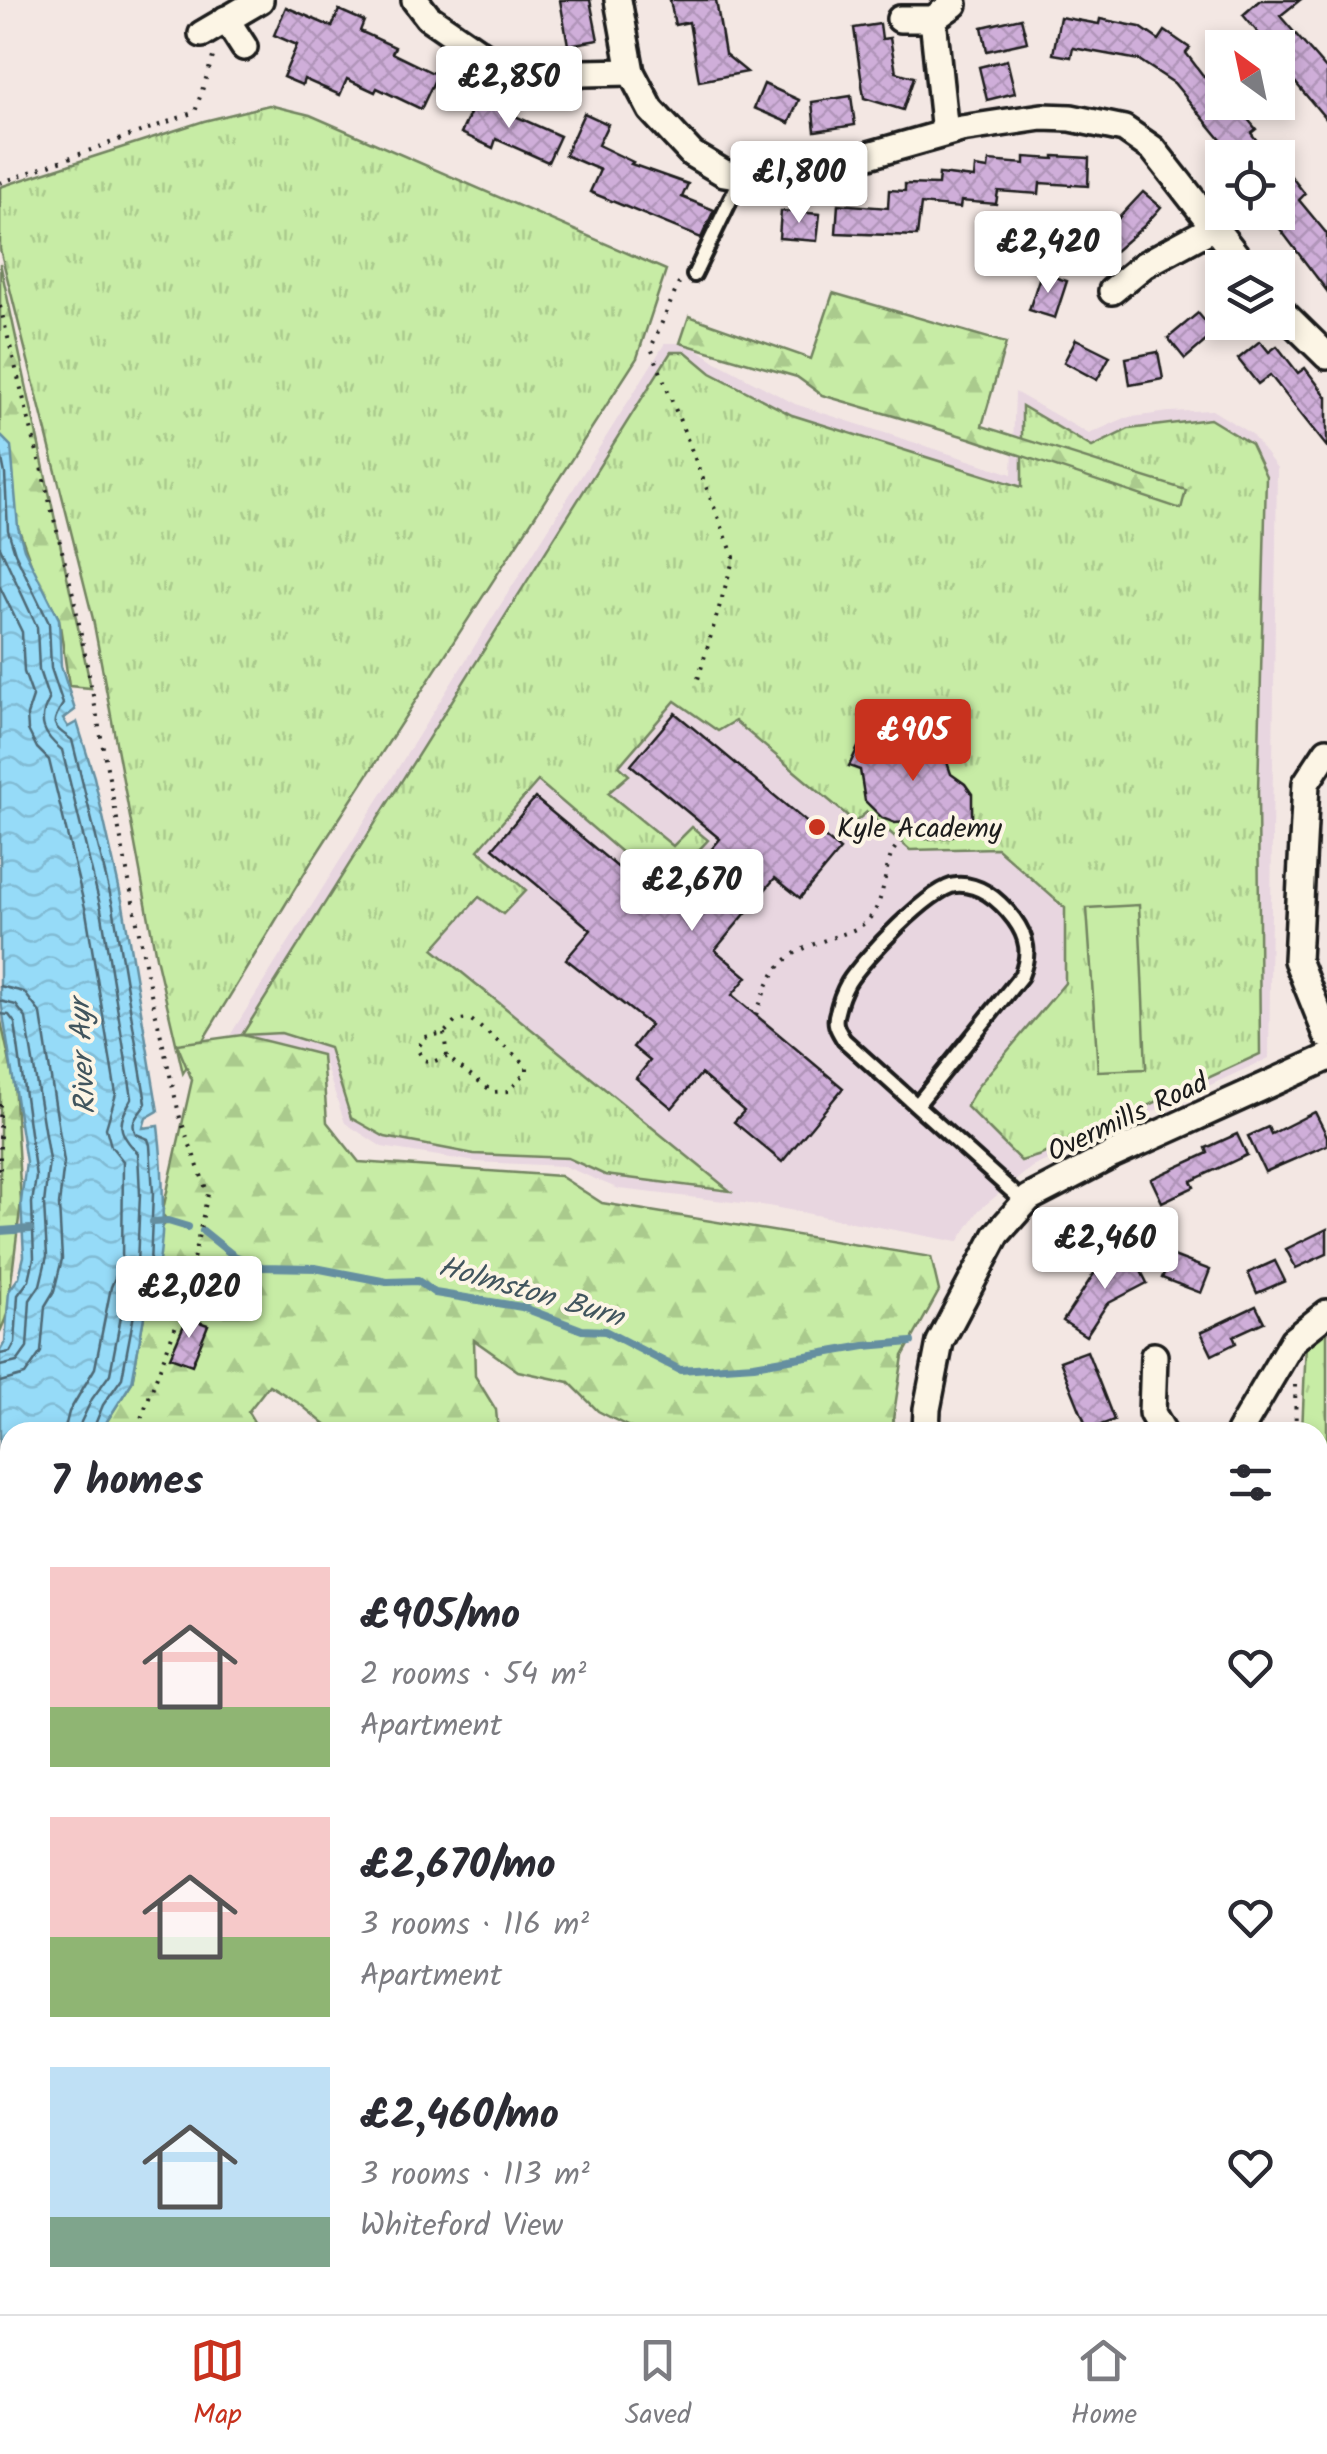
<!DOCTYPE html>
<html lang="en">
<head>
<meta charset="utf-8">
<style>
	:root { --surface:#fff; --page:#f7f7f7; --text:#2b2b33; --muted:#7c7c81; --line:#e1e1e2; --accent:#c8321e }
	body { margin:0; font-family:Kalam,sans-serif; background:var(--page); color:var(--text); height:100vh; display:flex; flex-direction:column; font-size:38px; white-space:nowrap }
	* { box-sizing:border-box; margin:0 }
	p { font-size:32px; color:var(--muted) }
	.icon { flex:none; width:55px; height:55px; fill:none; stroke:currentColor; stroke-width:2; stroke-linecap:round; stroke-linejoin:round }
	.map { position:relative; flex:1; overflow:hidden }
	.details { position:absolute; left:0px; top:1422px; width:1328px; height:892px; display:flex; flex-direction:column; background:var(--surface); border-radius:30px 30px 0 0; box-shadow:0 5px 15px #0003 }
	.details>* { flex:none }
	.needle { width:65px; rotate:327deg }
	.fabs { position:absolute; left:1205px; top:30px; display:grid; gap:20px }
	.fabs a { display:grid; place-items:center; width:90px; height:90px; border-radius:0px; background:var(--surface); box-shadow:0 5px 15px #0003; font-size:50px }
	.price { position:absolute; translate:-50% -85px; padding:0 22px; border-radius:10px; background:#fff; color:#222; font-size:32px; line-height:65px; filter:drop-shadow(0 2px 5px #0008) }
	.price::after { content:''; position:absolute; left:50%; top:60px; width:30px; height:22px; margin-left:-15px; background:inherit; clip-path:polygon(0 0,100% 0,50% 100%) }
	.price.selected { background:var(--accent); color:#fff }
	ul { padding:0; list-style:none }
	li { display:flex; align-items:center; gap:30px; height:250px; padding:0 50px }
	li span { display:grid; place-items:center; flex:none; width:280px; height:200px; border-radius:0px; color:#555 }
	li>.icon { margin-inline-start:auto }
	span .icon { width:120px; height:120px; fill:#fffc; stroke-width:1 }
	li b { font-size:42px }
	h2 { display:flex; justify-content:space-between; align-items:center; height:120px; padding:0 50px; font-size:42px }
	.menu { display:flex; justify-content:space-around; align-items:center; height:140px; border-top:2px solid var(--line); background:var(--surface); font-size:28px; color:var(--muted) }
	.menu a { display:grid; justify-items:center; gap:5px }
	.menu .selected { color:var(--accent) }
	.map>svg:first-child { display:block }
</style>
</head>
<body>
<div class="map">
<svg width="1327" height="2314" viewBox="0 0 1327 2314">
	<defs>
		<pattern id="grass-tufts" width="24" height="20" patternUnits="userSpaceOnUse" patternTransform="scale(2.5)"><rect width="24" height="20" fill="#c7eca5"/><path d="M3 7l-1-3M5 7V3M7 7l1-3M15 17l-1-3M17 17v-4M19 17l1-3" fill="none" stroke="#aaca8d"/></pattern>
		<pattern id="forest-firs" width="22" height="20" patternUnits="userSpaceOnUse" patternTransform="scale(2.5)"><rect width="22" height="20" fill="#c7eca5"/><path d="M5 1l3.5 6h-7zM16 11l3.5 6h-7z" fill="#aaca8d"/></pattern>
		<pattern id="water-waves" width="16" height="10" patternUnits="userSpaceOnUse" patternTransform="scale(2.5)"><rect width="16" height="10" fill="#96dbf8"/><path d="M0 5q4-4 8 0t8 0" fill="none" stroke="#81bbd4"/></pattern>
		<pattern id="building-cross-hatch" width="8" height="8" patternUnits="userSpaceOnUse" patternTransform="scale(2.5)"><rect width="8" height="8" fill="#cfaed9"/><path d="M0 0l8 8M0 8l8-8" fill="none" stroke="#b195ba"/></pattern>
	</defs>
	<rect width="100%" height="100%" fill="#f3e7e3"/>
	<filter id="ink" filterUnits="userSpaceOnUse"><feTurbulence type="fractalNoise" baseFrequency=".01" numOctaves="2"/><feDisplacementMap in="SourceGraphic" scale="20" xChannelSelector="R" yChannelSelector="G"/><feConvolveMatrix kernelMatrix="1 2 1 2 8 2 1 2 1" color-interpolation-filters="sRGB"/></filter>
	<g filter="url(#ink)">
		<!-- built -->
		<path fill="#e8d6e0" d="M 665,343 L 689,343 L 716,362 L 795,404 L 1012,474 L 1015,392 L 1089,434 L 1125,418 L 1169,412 L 1212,410 L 1251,434 L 1277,468 L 1269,1058 L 1032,1167 L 979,1210 L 958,1242 L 768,1206 L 619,1189 L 564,1166 L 476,1162 L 382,1147 L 345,1123 L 322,1055 L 280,1043 L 224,1045 Z"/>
		<!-- grass -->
		<g fill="url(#grass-tufts)" stroke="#728460" stroke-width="2.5">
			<path d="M 269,105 L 310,115 L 666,270 L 637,358 L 310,864 L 183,1073 L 156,957 L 93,619 L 0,249 L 0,187 L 204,121 Z"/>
			<path d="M 671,352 L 686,352 L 711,373 L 792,415 L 1022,487 L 1022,406 L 1092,447 L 1129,429 L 1210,419 L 1251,444 L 1266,476 L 1258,792 L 1260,1054 L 1041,1155 L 1021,1161 L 966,1106 L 978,1086 L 1065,983 L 1065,908 L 997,848 L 910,850 L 867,812 L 855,822 L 735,721 L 718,731 L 675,701 L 619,766 L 629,775 L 608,793 L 673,846 L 692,827 L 708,840 L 663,888 L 538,781 L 478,850 L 526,890 L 503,914 L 479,897 L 433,949 L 730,1191 L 605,1175 L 568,1158 L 474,1154 L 385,1137 L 351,1118 L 329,1048 L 281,1033 L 242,1035 Z"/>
			<path d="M 1327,1326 L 1327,1475 L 1318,1480 L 1318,1432 L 1302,1432 L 1306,1343 Z"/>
			<path d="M 1327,2198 L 1327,2295 L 1324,2295 L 1318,2204 Z"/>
		</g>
		<!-- forest -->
		<g fill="url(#forest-firs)" stroke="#728460" stroke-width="2.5">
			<path d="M 0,263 L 91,688 L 69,686 L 59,619 L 33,569 L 18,527 L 0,447 Z"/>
			<path d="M 833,293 L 1006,343 L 982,426 L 1186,490 L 1181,509 L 969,438 L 822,395 L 797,377 L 680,343 L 689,316 L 811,359 Z"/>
			<path d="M 0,1017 L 14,1081 L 21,1202 L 7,1315 L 0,1332 Z"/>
			<path d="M 242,1035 L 322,1055 L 327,1122 L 359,1162 L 560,1176 L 602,1203 L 931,1257 L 939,1291 L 903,1356 L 891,1432 L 723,1432 L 690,1429 L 673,1432 L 639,1432 L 598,1411 L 569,1382 L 518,1371 L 474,1340 L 475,1376 L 496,1410 L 498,1432 L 334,1432 L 300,1404 L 269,1385 L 248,1412 L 260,1432 L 100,1432 L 132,1382 L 160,1229 L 168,1221 L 162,1214 L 192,1080 L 177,1044 Z"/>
			<path d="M 10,1574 L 10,1704 L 0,1712 L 0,1583 Z"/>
		</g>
		<!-- garden -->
		<path fill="#c7eca5" stroke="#728460" stroke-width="2.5" d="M 1139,905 L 1146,1069 L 1098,1071 L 1087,908 Z"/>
		<!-- water -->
		<path fill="url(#water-waves)" stroke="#658fa0" stroke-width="2.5" d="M 0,435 L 11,446 L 18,527 L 24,549 L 59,619 L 61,666 L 75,710 L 63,719 L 68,727 L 77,722 L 94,777 L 123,905 L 158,1111 L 146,1118 L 143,1128 L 158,1126 C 163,1166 169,1262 148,1295 L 132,1382 L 100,1432 L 10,1432 L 10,1574 L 0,1584 L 0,1351 L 5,1342 L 9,1291 L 19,1277 L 24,1256 L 21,1202 L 26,1162 L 0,995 Z"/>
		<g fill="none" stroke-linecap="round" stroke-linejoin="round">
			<!-- shore -->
			<g stroke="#4d6874" stroke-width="2.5">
				<path d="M 0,449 L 5,474 L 8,530 L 15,553 L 49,623 L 51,668 L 63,704 C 49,725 53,726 72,740 L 113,906 L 146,1103 C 141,1114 128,1120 136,1134 L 148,1139 L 150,1145 L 153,1194 L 150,1265 L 138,1293 L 122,1378 L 103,1405 L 92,1432"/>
				<path d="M 0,547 L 37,627 L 39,670 L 49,700 C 37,721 43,735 62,750 L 101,909 L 132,1098 C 117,1123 117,1132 138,1153 L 140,1194 L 137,1264 L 126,1290 L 110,1374 L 92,1399 L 81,1422 L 79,1432"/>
				<path d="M 0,587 L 22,632 L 24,672 L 33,697 L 27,715 L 28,730 L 37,748 L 49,760 L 86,912 L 116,1094 L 106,1128 L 111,1146 L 123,1161 L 122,1262 L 111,1287 L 95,1368 L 69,1412 L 64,1432"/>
				<path d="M 0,986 L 24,992 L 41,1014 L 64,1162 L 59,1205 L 62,1259 L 54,1291 L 45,1306 L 41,1352 L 25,1375 L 0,1382"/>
				<path d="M 0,1001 L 16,1005 L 26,1018 L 49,1160 L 44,1204 L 47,1256 L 40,1285 L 30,1300 L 27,1348 L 17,1362 L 0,1366"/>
				<path d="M 0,1014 L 9,1015 L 15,1023 L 36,1177 L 32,1203 L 34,1258 L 29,1280 L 18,1295 L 15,1343 L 10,1352 L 0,1354"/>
			</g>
			<!-- stream -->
			<g stroke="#658fa0" stroke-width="8">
				<path d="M 153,1222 L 168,1221 L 188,1227"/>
				<path d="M 0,1231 L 30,1229"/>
				<path d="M 203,1231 L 234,1256 L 262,1267 L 315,1268 L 387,1282 L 418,1281 L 435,1293 L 522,1307 L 582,1330 L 605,1331 L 680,1370 L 754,1365 L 865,1346 L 911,1342"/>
			</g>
		</g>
		<!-- building -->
		<g fill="url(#building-cross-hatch)" stroke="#1c1c1c" stroke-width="2.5">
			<path d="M 560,0 L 590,0 L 598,40 L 568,45 Z"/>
			<path d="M 670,0 L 716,0 L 725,54 L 747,72 L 699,81 L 689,22 L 675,25 Z"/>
			<path d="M 1260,0 L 1300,0 L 1280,16 L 1327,70 L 1327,120 L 1278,62 L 1278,48 L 1271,48 L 1243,15 Z"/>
			<path d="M 286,7 L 332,27 L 339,10 L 364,21 L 360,31 L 395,47 L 392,53 L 437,75 L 421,109 L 377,88 L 375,92 L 347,79 L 340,95 L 304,79 L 302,85 L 283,77 L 297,45 L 274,35 Z"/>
			<path d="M 1060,17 L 1099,24 L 1100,19 L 1140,27 L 1159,40 L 1165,31 L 1190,48 L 1186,53 L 1234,116 L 1241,111 L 1256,129 L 1251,133 L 1270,158 L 1236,158 L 1174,83 L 1139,60 L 1073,48 L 1071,57 L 1053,54 Z"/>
			<path d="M 1021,18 L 1027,42 L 987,51 L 982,27 Z"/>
			<path d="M 880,24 L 882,39 L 890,38 L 896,72 L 914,77 L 903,110 L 864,98 L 854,28 Z"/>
			<path d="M 1007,60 L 1015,93 L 987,100 L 979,67 Z"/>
			<path d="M 764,84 L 799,100 L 789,123 L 754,108 Z"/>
			<path d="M 851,96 L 855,125 L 815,131 L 812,102 Z"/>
			<path d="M 477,99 L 560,136 L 548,162 L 496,139 L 493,148 L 461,133 Z"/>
			<path d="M 584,113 L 608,124 L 598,145 L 633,162 L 631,164 L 688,184 L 682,197 L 714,210 L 701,238 L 590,192 L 600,170 L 565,155 Z"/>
			<path d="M 1054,156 L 1089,158 L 1088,186 L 1040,183 L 1039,194 L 998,191 L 996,204 L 961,201 L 960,208 L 921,204 L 917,236 L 836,233 L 838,204 L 888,208 L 889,190 L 905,191 L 905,184 L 938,185 L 939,174 L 974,178 L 975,167 L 988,169 L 989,161 L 1025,164 L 1025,157 L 1054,159 Z"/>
			<path d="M 1278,173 L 1283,180 L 1290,175 L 1305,194 L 1299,200 L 1327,234 L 1327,291 L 1280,229 L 1286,224 L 1278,216 Z"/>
			<path d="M 1143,192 L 1161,207 L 1144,226 L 1099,265 L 1081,244 L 1108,222 L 1111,226 Z"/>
			<path d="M 781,211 L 820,214 L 817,241 L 779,238 Z"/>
			<path d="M 1041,273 L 1067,281 L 1055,318 L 1029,310 Z"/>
			<path d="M 1198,313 L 1215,333 L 1185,359 L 1168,338 Z"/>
			<path d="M 1076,339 L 1110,356 L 1097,380 L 1064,362 Z"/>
			<path d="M 1260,341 L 1269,352 L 1277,346 L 1298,373 L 1305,368 L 1327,397 L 1327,447 L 1270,375 L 1258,384 L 1238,359 Z"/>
			<path d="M 1158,352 L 1163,379 L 1130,385 L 1126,358 Z"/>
			<path d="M 675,713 L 840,850 L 800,898 L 775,878 L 715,950 L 747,977 L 732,995 L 843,1088 L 782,1162 L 734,1122 L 744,1111 L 701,1074 L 672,1108 L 636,1078 L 650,1061 L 633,1047 L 650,1025 L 566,959 L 591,930 L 493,848 L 535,798 L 664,906 L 720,839 L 631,765 Z"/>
			<path d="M 884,725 L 887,735 L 920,734 L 944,753 L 951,774 L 965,784 L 972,794 L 972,820 L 961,832 L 950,837 L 925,839 L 908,822 L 895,823 L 882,818 L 865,801 L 860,770 L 849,766 L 861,741 Z"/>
			<path d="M 1315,1112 L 1327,1136 L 1327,1145 L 1265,1172 L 1248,1136 L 1268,1127 L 1271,1134 Z"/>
			<path d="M 1237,1134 L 1247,1155 L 1191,1181 L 1194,1187 L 1162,1202 L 1151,1179 L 1208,1153 L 1206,1148 Z"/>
			<path d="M 1327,1229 L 1327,1254 L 1296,1268 L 1286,1249 Z"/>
			<path d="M 1132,1253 L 1147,1283 L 1107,1304 L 1086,1336 L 1063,1321 L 1095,1272 Z"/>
			<path d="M 1171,1255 L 1210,1270 L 1201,1293 L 1162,1278 Z"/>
			<path d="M 1275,1261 L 1285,1281 L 1257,1293 L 1248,1273 Z"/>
			<path d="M 1256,1306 L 1264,1322 L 1233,1336 L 1236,1343 L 1212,1355 L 1201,1332 Z"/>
			<path d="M 187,1318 L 208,1325 L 192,1365 L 170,1357 Z"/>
			<path d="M 1087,1351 L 1114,1420 L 1088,1430 L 1060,1361 Z"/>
		</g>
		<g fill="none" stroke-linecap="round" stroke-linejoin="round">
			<defs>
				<g id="service">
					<path d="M 694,275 L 742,176"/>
					<path d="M 917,1105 L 1021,976 C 1030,954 1028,938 1014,919 C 1000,901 981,883 956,885 C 932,886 862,960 848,983 C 844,990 839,1003 837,1012 C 833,1024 838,1030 844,1040 L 1025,1203"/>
				</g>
				<g id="minor">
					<path d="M 415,0 L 428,17 L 518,79 L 545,82 L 583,73 L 631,72"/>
					<path d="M 618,0 L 631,72 L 651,110 L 692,154 L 724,173 L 763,179 L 802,174 L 961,129 L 1042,117 L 1071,118 L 1124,129 L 1153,149 L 1246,268"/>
					<path d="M 226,19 L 244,47"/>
					<path d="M 900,19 L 933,19 L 954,4"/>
					<path d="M 933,19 L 945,133"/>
					<path d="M 202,34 L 260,0"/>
					<path d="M 1112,291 L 1144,265 L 1214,227"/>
					<path d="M 1278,308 L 1327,356"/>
					<path d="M 1327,751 L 1306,783 L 1297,960 L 1327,1035"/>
					<path d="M 1154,1356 L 1152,1413 L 1163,1432"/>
					<path d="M 926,1432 L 927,1409 L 940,1342 L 997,1234 L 1029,1198 L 1112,1155 L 1327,1058"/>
					<path d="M 1239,1432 L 1293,1340 L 1327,1313"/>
					<path d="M 0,1890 L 10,1884"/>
					<path d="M 0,2147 L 10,2164"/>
					<path d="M 1318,2171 L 1327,2171"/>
					<path d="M 95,2305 L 100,2314"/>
					<path d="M 412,2305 L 417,2314"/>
					<path d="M 309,2314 L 324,2305"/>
					<path d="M 983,2314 L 999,2305"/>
				</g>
				<path id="tertiary" d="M 1299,2305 L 1300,2314"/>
				<g id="primary">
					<path d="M 1318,1503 L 1327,1498"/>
					<path d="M 0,2109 L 10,2104"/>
				</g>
			</defs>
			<!-- service casing -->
			<use href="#service" stroke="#1c1c1c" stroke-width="20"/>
			<!-- minor casing -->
			<use href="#minor" stroke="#1c1c1c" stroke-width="32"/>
			<!-- tertiary casing -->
			<use href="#tertiary" stroke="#1c1c1c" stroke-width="38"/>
			<!-- primary casing -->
			<use href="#primary" stroke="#1c1c1c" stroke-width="48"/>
			<!-- path -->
			<g stroke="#1c1c1c" stroke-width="4" stroke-dasharray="2.5 8" stroke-linecap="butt">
				<path d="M 0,183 L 195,112 L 213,57"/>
				<path d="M 679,283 L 651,348 L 734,557 L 696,686"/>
				<path d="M 0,306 L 74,598 L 150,989 L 180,1118 L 208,1194 L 181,1312 L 136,1432"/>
				<path d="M 756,1015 C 773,965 782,954 834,937 C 846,933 860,929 869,919 C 885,901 883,874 892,853 C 897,844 905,836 911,827"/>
				<path d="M 444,1033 L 447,1057 L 493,1092 L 509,1091 L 527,1071 L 527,1065 L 470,1019 L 457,1020 L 444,1033 L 425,1037 L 417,1049 L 424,1060 L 432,1062 L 447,1057"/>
				<path d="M 0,1104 L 0,1178"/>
				<path d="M 1295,1385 L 1296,1432"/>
				<path d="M 0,1638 L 10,1625"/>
				<path d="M 1318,1732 L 1327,1732"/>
			</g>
			<!-- service -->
			<use href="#service" stroke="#fcf5e5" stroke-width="12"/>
			<!-- minor -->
			<use href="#minor" stroke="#fcf5e5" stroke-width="25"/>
			<!-- tertiary -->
			<use href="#tertiary" stroke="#fcf5e5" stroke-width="30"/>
			<!-- primary -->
			<use href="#primary" stroke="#fcf5e5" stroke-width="40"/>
		</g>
	</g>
	<!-- markers -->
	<circle fill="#c8321e" stroke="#fcf5e5" stroke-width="4" cx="817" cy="827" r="10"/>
	<g text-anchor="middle" stroke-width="8" stroke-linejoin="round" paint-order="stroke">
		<!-- poi labels -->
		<g font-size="28" fill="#1c1c1c" stroke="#fcf5e5" text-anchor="start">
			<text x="837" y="837">Kyle Academy</text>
		</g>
		<!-- street labels -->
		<g font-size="28" fill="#1c1c1c" stroke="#fcf5e5">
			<text transform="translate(1127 1116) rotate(-25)" y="10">Overmills Road</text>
		</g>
		<!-- water labels -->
		<g font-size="30" font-style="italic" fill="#41555e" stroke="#fcf5e5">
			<text transform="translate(82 1057) rotate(-93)" y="10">River Ayr</text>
			<text transform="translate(531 1291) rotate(16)" y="10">Holmston Burn</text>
		</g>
	</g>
</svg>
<div class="fabs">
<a><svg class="needle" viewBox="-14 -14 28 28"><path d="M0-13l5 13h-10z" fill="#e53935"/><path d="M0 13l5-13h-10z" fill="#7c7c81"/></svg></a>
<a><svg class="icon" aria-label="locate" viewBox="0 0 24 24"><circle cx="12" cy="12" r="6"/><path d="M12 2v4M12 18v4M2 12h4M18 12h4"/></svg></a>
<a><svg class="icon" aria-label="layers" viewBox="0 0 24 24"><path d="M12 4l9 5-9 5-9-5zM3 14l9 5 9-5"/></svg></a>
</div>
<b class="price" style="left:509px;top:131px">£2,850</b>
<b class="price" style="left:799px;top:226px">£1,800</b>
<b class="price" style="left:1048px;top:296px">£2,420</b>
<b class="price selected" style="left:913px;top:784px">£905</b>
<b class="price" style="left:692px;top:934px">£2,670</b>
<b class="price" style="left:1105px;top:1292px">£2,460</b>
<b class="price" style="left:189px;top:1341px">£2,020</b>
<section class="details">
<h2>7 homes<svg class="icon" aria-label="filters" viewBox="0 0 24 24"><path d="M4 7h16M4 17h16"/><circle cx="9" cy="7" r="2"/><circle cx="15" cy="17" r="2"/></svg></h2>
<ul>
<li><span style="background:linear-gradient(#f6c9c9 70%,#8fb573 0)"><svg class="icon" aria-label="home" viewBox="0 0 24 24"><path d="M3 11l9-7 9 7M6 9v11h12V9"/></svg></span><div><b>£905/mo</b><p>2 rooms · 54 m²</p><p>Apartment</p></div><svg class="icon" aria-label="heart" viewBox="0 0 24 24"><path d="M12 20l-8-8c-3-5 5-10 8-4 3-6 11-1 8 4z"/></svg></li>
<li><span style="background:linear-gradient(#f6c9c9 60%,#8fb573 0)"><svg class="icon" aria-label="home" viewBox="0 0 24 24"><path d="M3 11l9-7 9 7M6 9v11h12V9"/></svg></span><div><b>£2,670/mo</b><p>3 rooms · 116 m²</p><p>Apartment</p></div><svg class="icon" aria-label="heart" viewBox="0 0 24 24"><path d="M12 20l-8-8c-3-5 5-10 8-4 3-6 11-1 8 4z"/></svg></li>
<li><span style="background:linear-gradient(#bfe0f5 75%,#7fa58c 0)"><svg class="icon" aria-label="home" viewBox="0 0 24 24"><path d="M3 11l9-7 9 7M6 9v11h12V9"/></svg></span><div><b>£2,460/mo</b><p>3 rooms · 113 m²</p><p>Whiteford View</p></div><svg class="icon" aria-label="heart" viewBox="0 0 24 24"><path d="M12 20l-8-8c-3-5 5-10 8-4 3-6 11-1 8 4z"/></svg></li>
</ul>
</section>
</div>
<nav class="menu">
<a class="selected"><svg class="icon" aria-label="map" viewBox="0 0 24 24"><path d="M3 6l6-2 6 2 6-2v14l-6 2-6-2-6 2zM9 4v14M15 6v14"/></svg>Map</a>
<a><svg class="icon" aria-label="saved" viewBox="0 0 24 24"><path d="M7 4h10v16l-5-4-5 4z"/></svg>Saved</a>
<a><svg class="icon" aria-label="home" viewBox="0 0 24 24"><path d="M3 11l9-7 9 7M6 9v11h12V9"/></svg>Home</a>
</nav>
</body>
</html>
